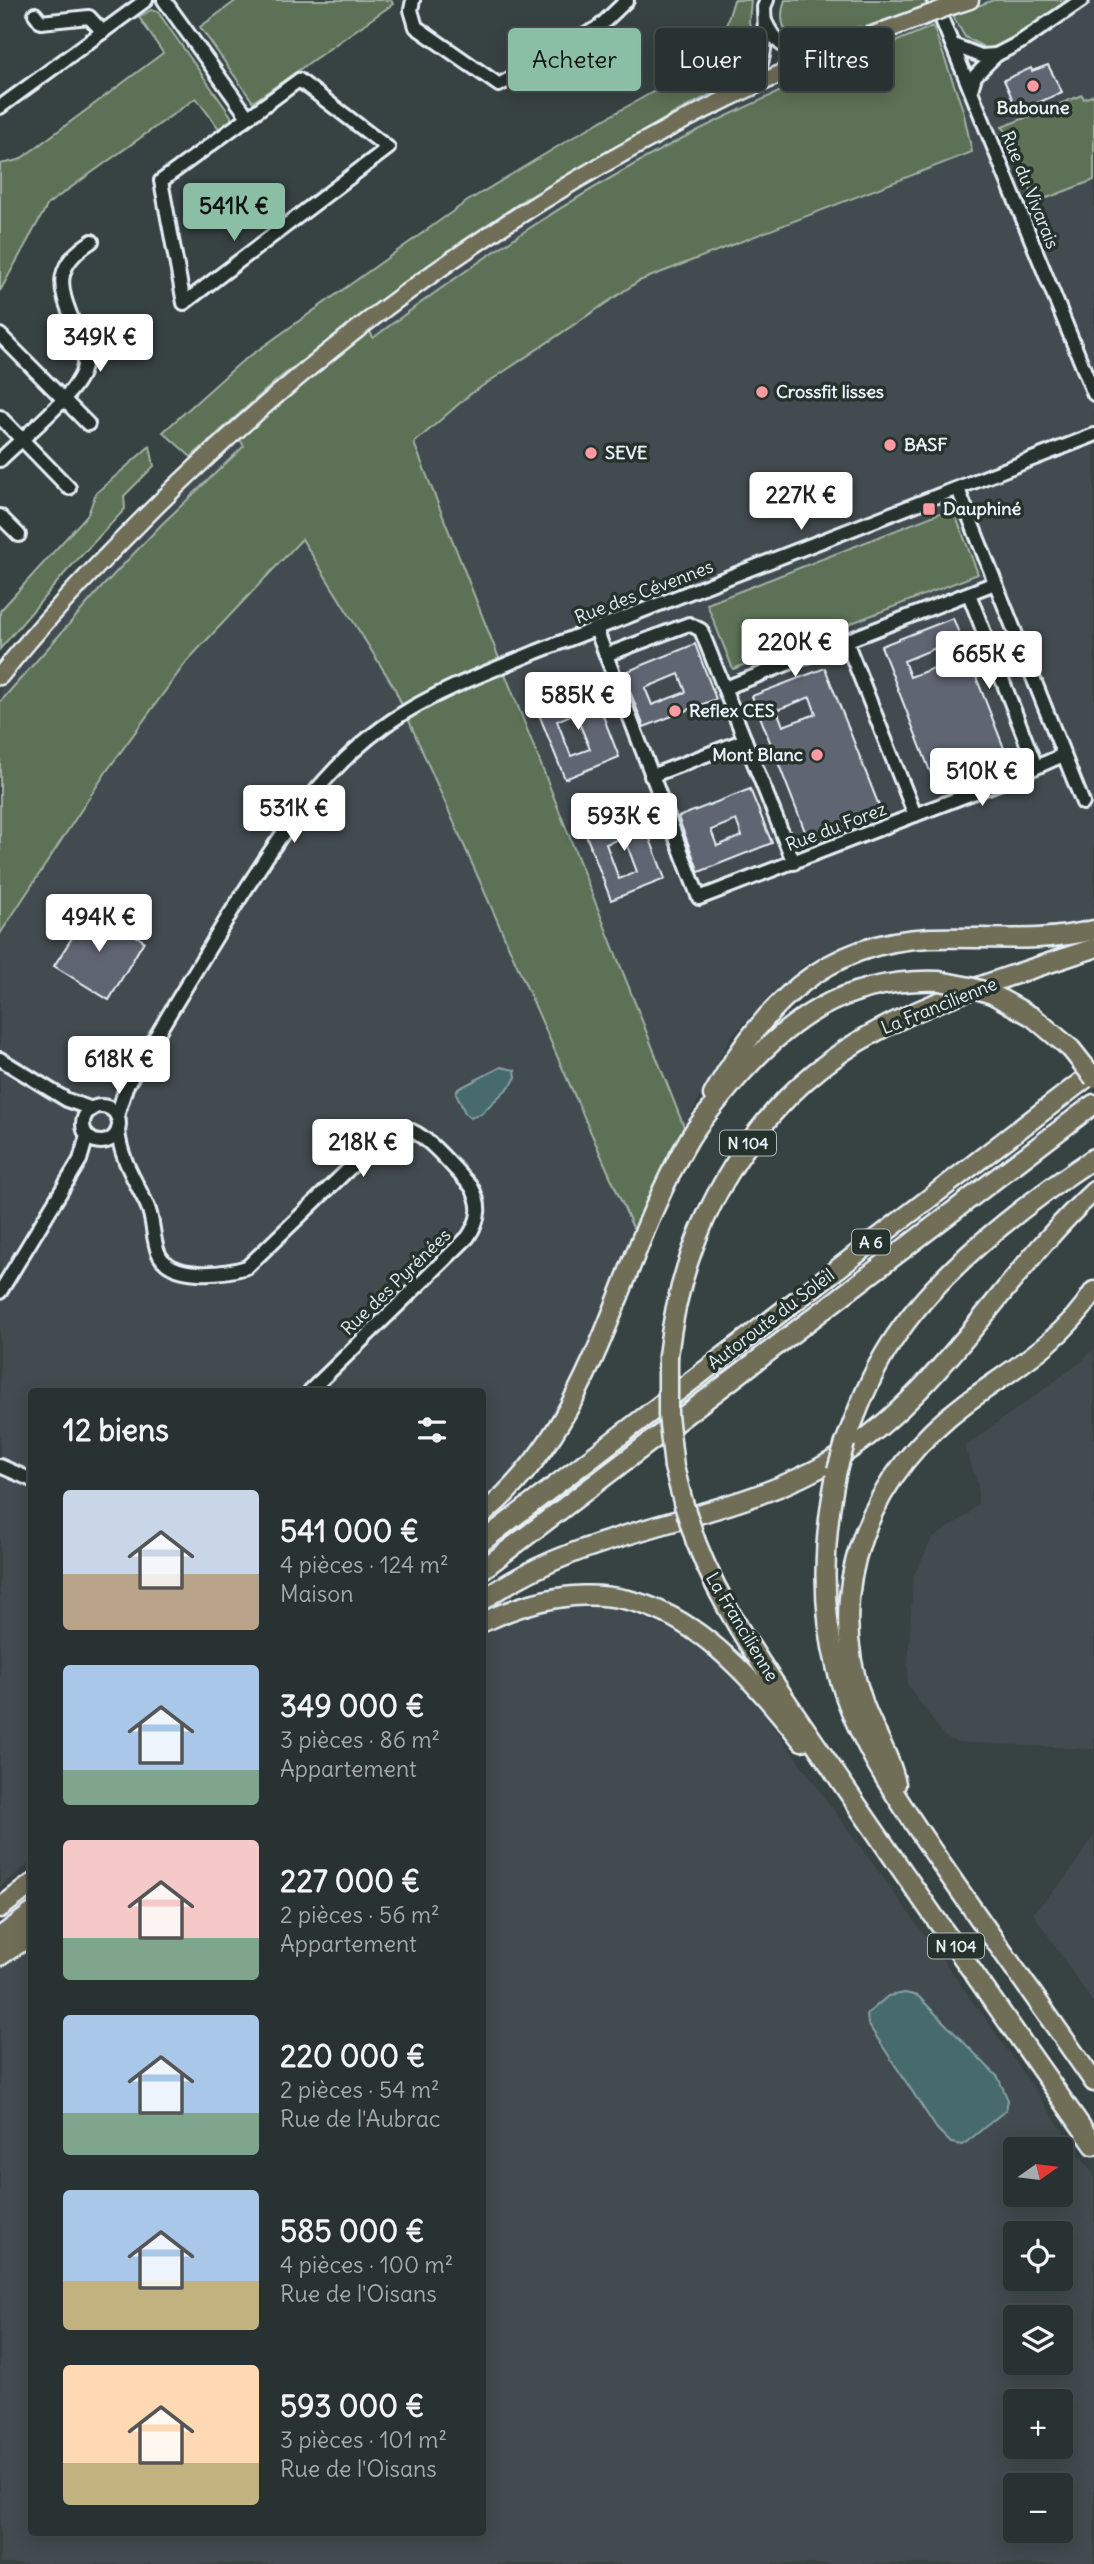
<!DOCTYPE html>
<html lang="fr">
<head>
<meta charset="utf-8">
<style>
	:root { --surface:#293232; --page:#353e3e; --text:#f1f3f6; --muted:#a5aaac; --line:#454d4d; --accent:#8abfa5 }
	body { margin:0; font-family:Delius,sans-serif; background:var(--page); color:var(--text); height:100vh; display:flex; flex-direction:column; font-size:26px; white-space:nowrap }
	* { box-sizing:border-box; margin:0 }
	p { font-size:23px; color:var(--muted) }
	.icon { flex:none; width:38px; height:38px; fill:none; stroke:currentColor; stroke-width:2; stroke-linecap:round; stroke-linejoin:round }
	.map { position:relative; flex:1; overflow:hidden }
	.details { position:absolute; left:28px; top:1388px; width:458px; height:1148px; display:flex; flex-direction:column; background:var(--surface); border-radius:7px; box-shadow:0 4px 18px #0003,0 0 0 2px var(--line) }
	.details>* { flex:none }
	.top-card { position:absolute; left:508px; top:28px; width:481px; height:63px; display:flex; gap:14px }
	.needle { width:46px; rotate:76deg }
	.tools { position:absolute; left:1003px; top:2137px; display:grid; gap:14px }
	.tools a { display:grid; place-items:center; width:70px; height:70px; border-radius:7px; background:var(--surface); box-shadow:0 4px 18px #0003,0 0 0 2px var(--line); font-size:35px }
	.price { position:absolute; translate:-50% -60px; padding:0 16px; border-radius:7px; background:#fff; color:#222; font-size:23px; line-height:46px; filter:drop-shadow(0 2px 4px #0008) }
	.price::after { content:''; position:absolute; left:50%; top:42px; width:21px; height:16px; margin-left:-10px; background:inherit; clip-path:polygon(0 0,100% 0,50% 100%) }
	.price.current { background:var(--accent); color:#111 }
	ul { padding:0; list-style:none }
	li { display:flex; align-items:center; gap:21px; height:175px; padding:0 35px }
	li span { display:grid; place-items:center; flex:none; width:196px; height:140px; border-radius:7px; color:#555 }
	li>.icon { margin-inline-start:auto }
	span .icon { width:84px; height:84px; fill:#fffc; stroke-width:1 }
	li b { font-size:30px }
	h2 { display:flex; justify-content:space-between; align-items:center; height:84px; padding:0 35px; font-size:30px }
	.tag { padding:0 24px; border-radius:7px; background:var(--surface); box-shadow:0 4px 18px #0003,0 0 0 2px var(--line); font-size:24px; line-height:63px }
	.tag.current { background:var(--accent); color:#111 }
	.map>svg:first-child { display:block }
</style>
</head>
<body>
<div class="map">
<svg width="1094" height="2564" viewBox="0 0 1094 2564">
	<rect width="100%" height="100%" fill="#374242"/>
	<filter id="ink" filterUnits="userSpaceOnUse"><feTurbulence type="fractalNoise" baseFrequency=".0143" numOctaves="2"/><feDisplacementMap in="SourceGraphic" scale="14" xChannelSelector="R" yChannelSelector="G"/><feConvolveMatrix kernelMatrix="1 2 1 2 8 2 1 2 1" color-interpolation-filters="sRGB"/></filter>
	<g filter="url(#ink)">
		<!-- built -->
		<g fill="#434c50" fill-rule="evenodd">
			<path d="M 982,0 L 1094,0 L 1094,922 L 1035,933 L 1015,930 L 928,929 L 893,932 L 858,940 L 808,962 L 774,991 L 730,1038 L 684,1127 L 367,325 L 428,279 L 667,133 L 885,34 Z"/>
			<path d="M 236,433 L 394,687 L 634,1230 L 597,1326 L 558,1410 L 535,1446 L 508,1480 L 483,1503 L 483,1391 L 32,1391 L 31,1862 L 0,1887 L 0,678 L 14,660 Z"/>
			<path d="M 1094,1348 L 1094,1749 L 956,1742 L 944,1736 L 907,1684 L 913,1577 L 932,1539 L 966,1516 L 978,1504 L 978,1485 L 964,1447 L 1080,1363 Z"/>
			<path d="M 560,1607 L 606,1608 L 643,1618 L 679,1633 L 715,1660 L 762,1711 L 987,2021 L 1094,2175 L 1094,2564 L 0,2564 L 0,1969 L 31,1948 L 32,2532 L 483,2532 L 483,1637 L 515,1618 ZM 1015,2149 L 1060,2149 L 1060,2194 L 1015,2194 ZM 1015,2233 L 1060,2233 L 1060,2278 L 1015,2278 ZM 1015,2317 L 1060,2317 L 1060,2362 L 1015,2362 ZM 1015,2401 L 1060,2401 L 1060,2446 L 1015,2446 ZM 1015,2485 L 1060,2485 L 1060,2530 L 1015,2530 Z"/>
			<path d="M 1094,1836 L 1094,2004 L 1033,1913 L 1066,1877 Z"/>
		</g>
		<!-- green -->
		<g fill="#5b7154" stroke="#a2b1a6" stroke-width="2">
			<path d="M 237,0 L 391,0 L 393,4 L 253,102 L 200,27 Z"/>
			<path d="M 734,0 L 751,0 L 749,22 L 754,41 L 753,56 L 750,70 L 740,79 L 674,113 L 533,197 L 526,198 L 371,308 L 278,379 L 191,457 L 163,432 L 240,363 L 466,202 L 580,133 L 683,75 L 718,51 Z"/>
			<path d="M 785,0 L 924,0 L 928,7 L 810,44 C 785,40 777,23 785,0 Z"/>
			<path d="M 993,0 L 1074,0 L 1003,47 L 984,52 L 982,46 L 965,37 L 953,16 Z"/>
			<path d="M 151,10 L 158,12 L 231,116 L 231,122 L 220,130 L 196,98 L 48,204 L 0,291 L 0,164 L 19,160 L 163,53 L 139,17 Z"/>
			<path d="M 933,26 L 963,110 L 972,152 L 639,281 L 469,395 L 414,443 L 684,1127 L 634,1230 L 394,687 L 302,539 L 187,661 L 106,772 L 0,934 L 0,702 L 102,587 L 162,524 L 244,446 L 236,433 L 367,325 L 373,338 C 471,265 572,196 681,139 C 762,97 848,62 933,26 Z"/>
			<path d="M 1082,95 L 1084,99 L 1094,95 L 1094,180 L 1039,201 C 1018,181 1024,145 1002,127 Z"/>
			<path d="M 150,446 L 154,466 L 124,496 L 125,509 L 65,573 L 0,649 L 0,611 L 88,514 L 96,493 Z"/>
			<path d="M 945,511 L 956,517 L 978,574 L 733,669 L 707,604 Z"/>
		</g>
		<!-- water -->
		<g fill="#476b6c" stroke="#87a1a4" stroke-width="2">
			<path d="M 501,1067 L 515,1070 L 516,1077 L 512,1084 L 481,1114 L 470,1118 L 465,1113 L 456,1093 L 458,1089 Z"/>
			<path d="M 905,1993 L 918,1996 L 998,2077 L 1008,2100 L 1006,2110 L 963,2145 L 951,2143 L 937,2129 L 868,2024 L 867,2014 L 888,1996 Z"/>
		</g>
		<!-- building -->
		<g fill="#606572" stroke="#e8f1f8" stroke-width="2" fill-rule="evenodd">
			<path d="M 1048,65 L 1062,92 L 1018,112 L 1004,80 L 1031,68 L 1032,71 Z"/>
			<path d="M 953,618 L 1009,761 L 937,789 L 881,646 ZM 938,647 L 945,664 L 910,677 L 904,661 Z"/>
			<path d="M 695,644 L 716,699 L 644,727 L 623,673 ZM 679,674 L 686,692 L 652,705 L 645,688 Z"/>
			<path d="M 825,668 L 881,811 L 808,839 L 752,696 ZM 810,697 L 816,714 L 783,726 L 777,710 Z"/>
			<path d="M 591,685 L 619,757 L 565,779 L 536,707 ZM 575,713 L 590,749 L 571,756 L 557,721 Z"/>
			<path d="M 750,789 L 772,843 L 699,872 L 678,817 ZM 736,820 L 742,836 L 717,846 L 711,830 Z"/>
			<path d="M 638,807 L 665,879 L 611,900 L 583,827 ZM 624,837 L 637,872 L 619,879 L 606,844 Z"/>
			<path d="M 91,908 L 144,941 L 109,1000 L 54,966 Z"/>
		</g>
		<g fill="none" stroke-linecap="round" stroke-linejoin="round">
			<defs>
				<g id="minor">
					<path d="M 164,0 L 248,117"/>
					<path d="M 413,0 L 411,10 L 416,27 L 499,85 L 599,27 L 627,0"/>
					<path d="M 934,0 L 1094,394"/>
					<path d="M 35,14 L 41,22 L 89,17 L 103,32"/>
					<path d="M 765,21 C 774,41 784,51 807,53 L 859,35"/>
					<path d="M 953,45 L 981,56 L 996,55"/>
					<path d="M 299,80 L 388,148 L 184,303 L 161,181 Z"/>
					<path d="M 745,87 C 769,67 765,36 764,7 L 767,0"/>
					<path d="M 971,90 L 975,76 L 996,55 L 1019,43 L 1082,0"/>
					<path d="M 0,107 L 146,0"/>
					<path d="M 0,335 L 88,424"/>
					<path d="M 0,417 L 69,488"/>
					<path d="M 0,460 C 20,440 77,394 83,370 C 86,359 83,349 79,338 C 64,295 45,271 92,241"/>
					<path d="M 958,489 L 1083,803"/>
					<path d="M 0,516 L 19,535"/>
					<path d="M 969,594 L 1036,767"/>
					<path d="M 596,629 L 699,898 L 1014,777 L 1063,755"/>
					<path d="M 846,641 L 915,815"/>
					<path d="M 606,655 L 689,624 L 701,630 L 794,863"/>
					<path d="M 725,688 L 995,583"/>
					<path d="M 651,776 L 745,740"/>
					<path d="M 0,1059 L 67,1100 L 92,1109"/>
					<circle cx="101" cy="1124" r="18"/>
					<path d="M 117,1116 L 126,1087 C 160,1029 195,971 230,914 C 277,840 325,762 402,714 C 444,688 491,671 536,652 L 1094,435"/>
					<path d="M 118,1130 C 120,1158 135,1180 147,1205 C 154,1220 152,1236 158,1252 C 169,1281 224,1274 247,1267 L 384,1135 C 393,1131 403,1128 412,1131 C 431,1139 456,1171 471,1186 C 482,1205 480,1219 468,1237 L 310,1391"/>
					<path d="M 0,1292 L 80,1160 L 87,1136"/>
					<path d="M 0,1466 L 32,1480"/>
				</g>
				<g id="major">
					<path d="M 951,6 L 970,0"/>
					<path d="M 0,676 C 44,620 94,568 144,518 C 364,297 633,119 927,15"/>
				</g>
				<g id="highway">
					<path d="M 992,994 L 1033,1017 L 1071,1049"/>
					<path d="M 713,1095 C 762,1007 823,942 930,938 C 986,936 1038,944 1094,930"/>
					<path d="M 668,1356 C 683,1222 755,1096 877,1031 C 945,994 1021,973 1094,948"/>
					<path d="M 845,1443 C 858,1409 870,1376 890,1345 C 936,1272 1022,1206 1094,1158"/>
					<path d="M 674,1467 L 683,1502"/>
					<path d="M 837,1470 C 823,1537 820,1603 837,1670 C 856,1742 901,1804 942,1865 C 992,1938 1044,2009 1094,2082"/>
					<path d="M 483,1514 C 600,1417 615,1266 688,1141 C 698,1123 714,1106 727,1090 C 786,1019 844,978 939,981"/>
					<path d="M 483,1541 L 1094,1072"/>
					<path d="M 696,1542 C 727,1622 780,1690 827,1761 C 914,1890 1005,2017 1094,2145"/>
					<path d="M 483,1569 L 1094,1104"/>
					<path d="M 483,1600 C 588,1524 727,1525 837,1458 C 944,1391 1003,1275 1094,1191"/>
					<path d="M 483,1622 C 632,1553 713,1628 802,1741"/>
					<path d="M 896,1784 C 890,1756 874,1732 864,1705 C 821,1587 870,1474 967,1402 C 1014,1368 1063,1341 1094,1291"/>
					<path d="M 0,1908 L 32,1884"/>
					<path d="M 0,1937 L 32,1913"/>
					<path d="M 0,1956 L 32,1935"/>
				</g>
			</defs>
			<!-- minor casing -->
			<use href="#minor" stroke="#e8f1f8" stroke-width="18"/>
			<!-- major casing -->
			<use href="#major" stroke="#e8f1f8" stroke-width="21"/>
			<!-- highway casing -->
			<use href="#highway" stroke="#e8f1f8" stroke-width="23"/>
			<!-- minor -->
			<use href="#minor" stroke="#26332d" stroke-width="12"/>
			<!-- major -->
			<use href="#major" stroke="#716e59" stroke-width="16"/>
			<!-- highway -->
			<use href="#highway" stroke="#716e59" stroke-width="18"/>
			<defs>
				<path id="major-bridge" d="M 927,15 L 951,6"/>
				<g id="highway-bridge">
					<path d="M 939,981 L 970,987 L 992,994"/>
					<path d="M 1071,1049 L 1094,1078"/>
					<path d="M 668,1356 L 668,1415 L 674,1467"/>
					<path d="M 837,1470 L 845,1443"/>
					<path d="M 683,1502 L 696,1542"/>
				</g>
			</defs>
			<!-- major-bridge casing -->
			<use href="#major-bridge" stroke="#e8f1f8" stroke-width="21" stroke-linecap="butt"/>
			<!-- highway-bridge casing -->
			<use href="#highway-bridge" stroke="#e8f1f8" stroke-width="23" stroke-linecap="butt"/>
			<!-- major-bridge -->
			<use href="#major-bridge" stroke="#716e59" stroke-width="16"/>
			<!-- highway-bridge -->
			<use href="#highway-bridge" stroke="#716e59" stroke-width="18"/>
		</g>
	</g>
	<!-- markers -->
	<g fill="#ff9aa2" stroke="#26332d" stroke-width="2.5">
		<circle cx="1033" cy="86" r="7"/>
		<circle cx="762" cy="392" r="7"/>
		<circle cx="890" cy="445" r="7"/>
		<circle cx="591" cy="453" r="7"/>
		<rect x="922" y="502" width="14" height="14" rx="3.5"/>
		<circle cx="675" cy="711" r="7"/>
		<circle cx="817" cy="755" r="7"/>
	</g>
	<g text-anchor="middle" stroke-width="7" stroke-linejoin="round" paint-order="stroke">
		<!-- shield labels -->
		<g fill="#26332d" stroke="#aeb8bb" stroke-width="2">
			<rect x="720" y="1130.5" width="56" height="25" rx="5"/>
			<rect x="852" y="1229.5" width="38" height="25" rx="5"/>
			<rect x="928" y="1933.5" width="56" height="25" rx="5"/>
		</g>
		<g font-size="16" font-weight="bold" fill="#e8f1f8">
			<text x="748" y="1149">N 104</text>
			<text x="871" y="1248">A 6</text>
			<text x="956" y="1952">N 104</text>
		</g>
		<!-- poi labels -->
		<g font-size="18" font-weight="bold" fill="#e8f1f8" stroke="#26332d" text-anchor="start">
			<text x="1033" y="114" text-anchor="middle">Baboune</text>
			<text x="776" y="398">Crossfit lisses</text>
			<text x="904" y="451">BASF</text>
			<text x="605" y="459">SEVE</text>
			<text x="943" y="515">Dauphiné</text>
			<text x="689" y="717">Reflex CES</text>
			<text x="803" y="761" text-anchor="end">Mont Blanc</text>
		</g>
		<!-- street labels -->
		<g font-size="18" fill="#e8f1f8" stroke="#26332d">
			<text transform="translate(1030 190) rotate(68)" y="6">Rue du Vivarais</text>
			<text transform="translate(644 592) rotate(-21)" y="6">Rue des Cévennes</text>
			<text transform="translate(836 827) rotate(-21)" y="6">Rue du Forez</text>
			<text transform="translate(939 1006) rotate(-22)" y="6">La Francilienne</text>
			<text transform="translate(396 1282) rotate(-44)" y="6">Rue des Pyrénées</text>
			<text transform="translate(771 1319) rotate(-37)" y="6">Autoroute du Soleil</text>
			<text transform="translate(742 1627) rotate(59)" y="6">La Francilienne</text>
		</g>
	</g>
</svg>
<div class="tools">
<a><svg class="needle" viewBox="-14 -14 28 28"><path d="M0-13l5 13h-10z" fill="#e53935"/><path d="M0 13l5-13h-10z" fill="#a5aaac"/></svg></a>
<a><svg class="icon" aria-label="locate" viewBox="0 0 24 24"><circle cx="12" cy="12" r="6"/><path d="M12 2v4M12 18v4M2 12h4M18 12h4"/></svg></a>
<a><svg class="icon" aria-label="layers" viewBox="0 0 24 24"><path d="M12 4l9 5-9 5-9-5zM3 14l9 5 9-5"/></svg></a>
<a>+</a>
<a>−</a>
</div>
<b class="price current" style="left:234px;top:243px">541K €</b>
<b class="price" style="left:100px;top:374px">349K €</b>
<b class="price" style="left:801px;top:532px">227K €</b>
<b class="price" style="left:795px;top:679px">220K €</b>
<b class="price" style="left:989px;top:691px">665K €</b>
<b class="price" style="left:578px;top:732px">585K €</b>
<b class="price" style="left:982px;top:808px">510K €</b>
<b class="price" style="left:294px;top:845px">531K €</b>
<b class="price" style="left:624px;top:853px">593K €</b>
<b class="price" style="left:99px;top:954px">494K €</b>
<b class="price" style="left:119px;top:1096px">618K €</b>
<b class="price" style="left:363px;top:1179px">218K €</b>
<div class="top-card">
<a class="tag current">Acheter</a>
<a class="tag">Louer</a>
<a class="tag">Filtres</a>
</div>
<section class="details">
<h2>12 biens<svg class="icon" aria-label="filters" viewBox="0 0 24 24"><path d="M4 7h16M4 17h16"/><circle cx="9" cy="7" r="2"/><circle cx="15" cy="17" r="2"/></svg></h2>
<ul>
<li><span style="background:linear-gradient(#c9d6e8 60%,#b9a48a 0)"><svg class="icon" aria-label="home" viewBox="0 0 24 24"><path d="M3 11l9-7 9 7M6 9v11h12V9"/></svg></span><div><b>541 000 €</b><p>4 pièces · 124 m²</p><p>Maison</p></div></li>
<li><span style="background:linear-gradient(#a9c7e8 75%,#7fa58c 0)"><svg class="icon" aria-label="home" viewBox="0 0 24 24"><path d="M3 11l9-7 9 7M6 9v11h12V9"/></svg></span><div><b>349 000 €</b><p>3 pièces · 86 m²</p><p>Appartement</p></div></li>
<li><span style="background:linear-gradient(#f6c9c9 70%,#7fa58c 0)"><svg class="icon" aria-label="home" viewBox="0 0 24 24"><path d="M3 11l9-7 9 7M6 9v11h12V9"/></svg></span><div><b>227 000 €</b><p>2 pièces · 56 m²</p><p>Appartement</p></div></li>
<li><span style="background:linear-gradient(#a9c7e8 70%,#7fa58c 0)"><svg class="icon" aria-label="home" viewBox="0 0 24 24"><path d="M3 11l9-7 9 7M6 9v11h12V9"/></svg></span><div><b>220 000 €</b><p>2 pièces · 54 m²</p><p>Rue de l'Aubrac</p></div></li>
<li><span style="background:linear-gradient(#a9c7e8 65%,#c2b280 0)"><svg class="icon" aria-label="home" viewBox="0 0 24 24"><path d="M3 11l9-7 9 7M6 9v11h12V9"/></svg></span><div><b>585 000 €</b><p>4 pièces · 100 m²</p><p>Rue de l'Oisans</p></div></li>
<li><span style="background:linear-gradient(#ffd9b3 70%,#c2b280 0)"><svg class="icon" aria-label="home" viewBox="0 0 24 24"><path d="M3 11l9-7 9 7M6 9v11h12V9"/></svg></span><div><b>593 000 €</b><p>3 pièces · 101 m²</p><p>Rue de l'Oisans</p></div></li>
</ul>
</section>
</div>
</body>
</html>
